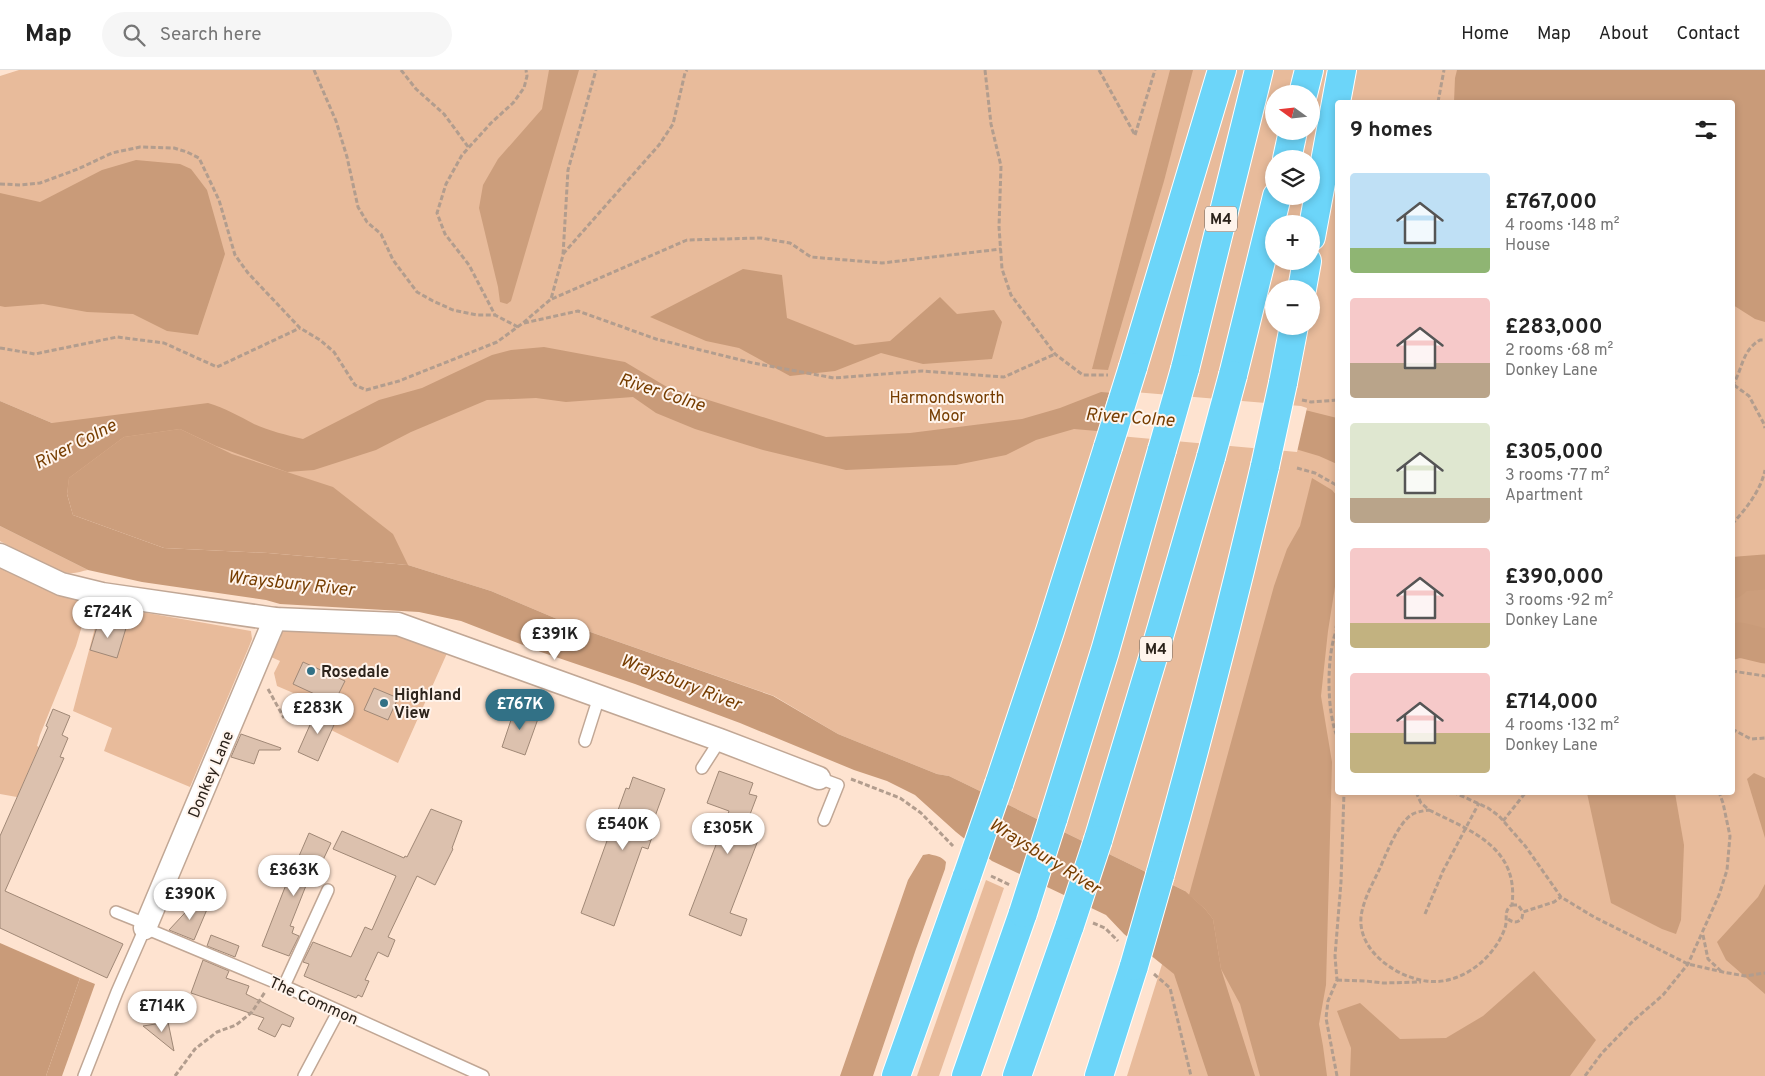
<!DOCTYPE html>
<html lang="en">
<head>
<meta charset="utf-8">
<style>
	:root { --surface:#fff; --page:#f6f6f6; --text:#222; --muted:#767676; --line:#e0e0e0; --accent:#327186 }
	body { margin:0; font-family:Overpass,sans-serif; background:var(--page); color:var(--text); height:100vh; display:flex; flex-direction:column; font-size:19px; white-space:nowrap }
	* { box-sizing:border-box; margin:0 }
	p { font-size:16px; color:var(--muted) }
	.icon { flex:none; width:28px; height:28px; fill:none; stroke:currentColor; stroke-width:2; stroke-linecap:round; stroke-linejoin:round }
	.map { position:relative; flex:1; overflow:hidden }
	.sheet { position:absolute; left:1335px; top:30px; width:400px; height:695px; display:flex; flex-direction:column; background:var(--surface); border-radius:5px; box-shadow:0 2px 8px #0003 }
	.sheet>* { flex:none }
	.needle { width:32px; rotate:285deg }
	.fabs { position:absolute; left:1265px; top:15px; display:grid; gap:10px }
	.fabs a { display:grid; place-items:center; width:55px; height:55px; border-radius:50%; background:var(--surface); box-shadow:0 2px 8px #0003; font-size:25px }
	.price { position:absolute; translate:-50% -42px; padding:0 11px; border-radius:18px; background:#fff; color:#222; font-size:16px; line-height:32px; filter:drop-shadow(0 1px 2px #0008) }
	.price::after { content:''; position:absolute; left:50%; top:30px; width:15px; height:11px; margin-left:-8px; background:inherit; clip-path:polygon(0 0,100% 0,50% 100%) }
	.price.selected { background:var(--accent); color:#fff }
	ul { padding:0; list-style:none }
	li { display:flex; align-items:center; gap:15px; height:125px; padding:0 15px }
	li span { display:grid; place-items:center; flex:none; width:140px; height:100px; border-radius:5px; color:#555 }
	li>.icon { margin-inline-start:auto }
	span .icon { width:60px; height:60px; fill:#fffc; stroke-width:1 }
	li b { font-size:21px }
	h2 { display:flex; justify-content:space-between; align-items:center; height:60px; padding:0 15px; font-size:21px }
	header { display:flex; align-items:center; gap:30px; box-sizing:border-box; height:70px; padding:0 25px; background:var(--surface); border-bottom:1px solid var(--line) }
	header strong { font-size:24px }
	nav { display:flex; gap:28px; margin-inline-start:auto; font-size:18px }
	.search { width:350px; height:45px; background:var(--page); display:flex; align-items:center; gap:12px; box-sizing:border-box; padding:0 18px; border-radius:28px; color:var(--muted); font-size:19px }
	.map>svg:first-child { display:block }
</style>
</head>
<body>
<header>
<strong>Map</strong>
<div class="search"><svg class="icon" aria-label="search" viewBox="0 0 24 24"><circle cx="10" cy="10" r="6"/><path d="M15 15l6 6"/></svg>Search here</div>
<nav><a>Home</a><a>Map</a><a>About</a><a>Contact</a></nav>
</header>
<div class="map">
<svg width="1765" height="1006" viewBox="0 0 1765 1006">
	<rect width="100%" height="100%" fill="#fee3d0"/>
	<!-- green -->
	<g fill="#e8bb9b" fill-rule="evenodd">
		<path d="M 19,0 L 1765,0 L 1765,1006 L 1127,1006 L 1185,821 L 949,706 L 937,704 L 838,664 L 774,626 L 576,557 L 491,521 L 408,495 L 73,445 L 52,353 L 0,331 L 0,6 ZM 1274,24 L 1311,24 L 1311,61 L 1274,61 ZM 1338,32 L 1732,32 L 1732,722 L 1338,722 ZM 1274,89 L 1311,89 L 1311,126 L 1274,126 ZM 1274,154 L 1311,154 L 1311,191 L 1274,191 ZM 1274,219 L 1311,219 L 1311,256 L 1274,256 Z"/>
		<path d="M 0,456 L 88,500 C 82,501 75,504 69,503 C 43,500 22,482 0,471 Z"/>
		<path d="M 0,498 L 27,511 L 89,532 L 76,576 L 40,665 L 37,676 L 39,677 L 17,727 L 0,724 Z"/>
		<path d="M 101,535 L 251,561 L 252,569 L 248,579 L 190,717 L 104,681 L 112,658 L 73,641 Z"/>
		<path d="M 281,560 L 395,564 L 448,581 L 398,693 L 331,660 L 336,647 L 296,630 L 298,625 L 277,616 L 274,603 L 280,591 L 271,587 L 281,567 Z"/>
		<path d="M 986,810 L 1004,818 L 939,1006 L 917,1006 Z"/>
	</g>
	<!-- forest -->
	<g fill="#cc9e7c">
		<path d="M 549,0 L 579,0 L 511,231 L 507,234 L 500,232 L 498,217 L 479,138 L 483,115 L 498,89 L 542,39 Z"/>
		<path d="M 1170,0 L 1193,0 L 1164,111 L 1108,300 L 1092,299 Z"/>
		<path d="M 180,359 L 232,384 L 333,417 L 393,464 L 408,495 L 268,483 L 164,478 L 73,445 L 67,424 L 69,408 L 124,367 Z"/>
		<path d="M 1312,408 L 1332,420 L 1338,427 L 1337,504 L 1328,561 L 1321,626 L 1332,692 L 1326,915 L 1319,954 L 1323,976 L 1327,1006 L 1260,1006 L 1240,934 L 1221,899 L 1213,849 L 1205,839 L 1189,825 L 1274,516 L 1287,479 L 1300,456 Z"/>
		<path d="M 1765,510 L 1765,558 L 1733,557 C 1732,523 1730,519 1765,510 Z"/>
		<path d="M 1754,703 L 1765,708 L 1765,768 L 1747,709 Z"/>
		<path d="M 1587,723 L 1675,723 L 1684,775 L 1681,850 L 1676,864 L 1662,859 L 1611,833 Z"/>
		<path d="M 929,784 C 936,786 941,786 946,792 L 945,799 L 916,879 L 873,1006 L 840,1006 L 908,810 L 923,785 Z"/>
		<path d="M 1765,814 L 1765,924 L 1726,890 L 1717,872 L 1758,827 Z"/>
		<path d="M 1534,901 L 1596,970 L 1570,1006 L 1350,1006 L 1351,978 L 1337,941 L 1360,933 L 1400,969 L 1446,968 L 1483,946 Z"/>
		<path d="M 80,908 L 95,914 L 62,1006 L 46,1006 Z"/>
	</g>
	<!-- water -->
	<g fill="#c99b79">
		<path d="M 1457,0 L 1765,0 L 1765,252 L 1755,249 L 1733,235 L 1732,32 L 1454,32 L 1455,8 Z"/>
		<path d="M 136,90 L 180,94 L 191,99 L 207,120 L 225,184 L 198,265 L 167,261 L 133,244 L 87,242 L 43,234 L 5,237 L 0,236 L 0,123 L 40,132 L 102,100 Z"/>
		<path d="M 743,199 L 782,205 L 787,248 L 855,275 L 890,271 L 940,227 L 957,244 L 994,240 L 1002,252 L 992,289 L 923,294 L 881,283 L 835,301 L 790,306 L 739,278 L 706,271 L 650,247 Z"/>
		<path d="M 544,277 L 625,292 L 667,317 L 826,367 L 910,363 L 1022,349 L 1060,338 L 1101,322 L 1301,339 L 1337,348 L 1337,394 L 1319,386 L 1292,378 L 1074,359 L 1036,370 L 1006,385 L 956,395 L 846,400 L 763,380 L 695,359 L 656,343 L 633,327 L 566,332 L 536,328 L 487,330 L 411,362 L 376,380 L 314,400 L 287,402 L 216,376 L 180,359 L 124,367 L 69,408 L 67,424 L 73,445 L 164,478 L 268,483 L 408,495 L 491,521 L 576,557 L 773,626 L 838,664 L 937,704 L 949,706 L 1185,821 L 1205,839 L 1213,849 L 1221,899 L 1255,1006 L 1208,1006 L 1174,904 L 1124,864 L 1106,845 L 992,791 L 956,762 L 915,725 L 887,711 L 854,700 L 740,653 L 635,614 L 541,582 L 461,551 L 419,542 L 280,534 L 266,530 L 142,512 L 88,500 L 0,456 L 0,331 L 52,353 L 208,333 C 225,338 239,346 254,354 C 270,361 286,365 303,369 L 379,330 L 422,318 L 492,285 L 511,280 Z"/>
		<path d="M 0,873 L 80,908 L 46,1006 L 0,1006 Z"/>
	</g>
	<!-- pier -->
	<path fill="#fee3d0" d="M 1110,320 L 1301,336 L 1307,338 L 1297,382 L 1097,364 Z"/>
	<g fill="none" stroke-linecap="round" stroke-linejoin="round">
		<!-- river -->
		<g stroke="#c99b79" stroke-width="35">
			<path d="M 1732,511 L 1739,504 L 1765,502"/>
			<path d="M 1732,572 L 1740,570 L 1765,576"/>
		</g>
	</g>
	<!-- building -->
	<g fill="#dcc1ae" stroke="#a08876">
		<path d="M 99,550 L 126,558 L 117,588 L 90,580 Z"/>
		<path d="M 303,592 L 345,611 L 334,633 L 293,614 Z"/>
		<path d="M 374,618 L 398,628 L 388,650 L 364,640 Z"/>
		<path d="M 515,638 L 539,646 L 525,685 L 502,677 Z"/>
		<path d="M 53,639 L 70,646 L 62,665 L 68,668 L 60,687 L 64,688 L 5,821 L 123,874 L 107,908 L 0,858 L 0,766 L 48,657 L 46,656 Z"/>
		<path d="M 317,639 L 337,648 L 318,691 L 298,682 Z"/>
		<path d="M 241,664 L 281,678 L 280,680 L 259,680 L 254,694 L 231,687 Z"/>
		<path d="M 719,701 L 753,713 L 749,724 L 757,726 L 746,755 L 762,760 L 730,843 L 747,849 L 741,866 L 689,845 L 729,741 L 707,733 Z"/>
		<path d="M 633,707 L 665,719 L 650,760 L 654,761 L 648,779 L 642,777 L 614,856 L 581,843 L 626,718 L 629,719 Z"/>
		<path d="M 431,739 L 462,751 L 452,778 L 453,779 L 435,815 L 417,806 L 388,867 L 395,870 L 388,887 L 378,882 L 365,910 L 369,911 L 362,927 L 358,925 L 356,928 L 304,906 L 309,894 L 303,892 L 313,872 L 351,887 L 365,857 L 372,860 L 396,806 L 333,779 L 342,761 L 404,788 L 405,786 L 407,787 Z"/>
		<path d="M 309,763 L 331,773 L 323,790 L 319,788 L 314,799 L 313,798 L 290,856 L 294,857 L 292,863 L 299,866 L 289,886 L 262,876 L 289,807 L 290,807 Z"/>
		<path d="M 195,832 L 208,837 L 194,870 L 169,860 Z"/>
		<path d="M 211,865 L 239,876 L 235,887 L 207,876 Z"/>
		<path d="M 203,890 L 229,901 L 226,908 L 249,916 L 246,924 L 294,948 L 290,957 L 282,954 L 275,967 L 258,959 L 264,948 L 191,923 Z"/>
		<path d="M 168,952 L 174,981 L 143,956 Z"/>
	</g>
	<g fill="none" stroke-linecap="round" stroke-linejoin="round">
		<defs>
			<g id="lane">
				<path d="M 585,671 L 599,627"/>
				<path d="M 702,698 L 720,670"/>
				<path d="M 819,708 L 838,715 L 824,750"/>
				<path d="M 116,842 L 146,854"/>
				<path d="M 284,916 L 328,820"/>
				<path d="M 84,1006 L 117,922 L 145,858 L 284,916 L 483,1006"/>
				<path d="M 304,1006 L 338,942"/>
			</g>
			<g id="street">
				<path d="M 0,485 L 61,514 L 102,524 L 275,549 L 398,554 L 720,670 L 819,708"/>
				<path d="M 145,858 L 275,549"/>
			</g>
			<g id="highway">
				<path d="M 1303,24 L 1309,0"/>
				<path d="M 1287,89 L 1293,61"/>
				<path d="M 1311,167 L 1342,0"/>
				<path d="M 1302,219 L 1307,191"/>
				<path d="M 1133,297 L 1222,0"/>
				<path d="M 1185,299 L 1259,0"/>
				<path d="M 1233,305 L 1277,126"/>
				<path d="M 1283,313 L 1294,256"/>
				<path d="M 999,714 L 1050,561 L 1108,377"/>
				<path d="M 1053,749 L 1105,581 L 1162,380"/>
				<path d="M 1098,770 L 1154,584 L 1211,387"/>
				<path d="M 1160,805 C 1198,670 1233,533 1265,396"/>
				<path d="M 896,1006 L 967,806"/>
				<path d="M 966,1006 L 1023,843"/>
				<path d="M 1017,1006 L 1070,855"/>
				<path d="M 1099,1006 L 1134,896"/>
			</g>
		</defs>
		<!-- lane casing -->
		<use href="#lane" stroke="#c1a795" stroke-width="14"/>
		<!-- street casing -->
		<use href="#street" stroke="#c1a795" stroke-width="25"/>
		<!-- highway casing -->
		<use href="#highway" stroke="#fff" stroke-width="30"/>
		<!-- path -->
		<g stroke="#b29d8e" stroke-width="3" stroke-dasharray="5 2.5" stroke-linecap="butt">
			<path d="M 314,0 L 336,51 L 347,87 L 358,137 L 367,152 L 381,164 L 393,190 L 417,222 L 433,231 L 453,240 L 477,245 L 495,245"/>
			<path d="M 401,0 L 416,19 L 444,44 L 469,78"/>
			<path d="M 985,0 L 991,54 L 1001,96 L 999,157 L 1002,199 L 1011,225 L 1055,284 L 1083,305 L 1108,305"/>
			<path d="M 1099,0 L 1135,65"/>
			<path d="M 1438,32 L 1444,0"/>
			<path d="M 1135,65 L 1155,0"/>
			<path d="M 0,114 L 21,115 L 40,113 L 78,99 L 112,83 L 140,77 L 174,78 L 187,82 L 199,88 L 219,130 L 235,185 L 248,203 L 300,258 L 320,270 L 334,282 L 355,315 L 366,320 L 399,311 L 497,272 L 523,253 L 551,229 L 563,185 L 568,100 L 596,0"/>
			<path d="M 563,184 L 659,75 L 673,54 L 685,3 L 687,0"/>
			<path d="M 552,229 L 687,170 L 761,168 L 790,173 L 811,187 L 882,193 L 1001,179"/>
			<path d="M 524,253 L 578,241 L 656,269 L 753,293 L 834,308 L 922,301 L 1004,307 L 1055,284"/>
			<path d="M 518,257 L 495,245 L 469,195 L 445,164 L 437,143 L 446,114 L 462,85 L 491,53 L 513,33 L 524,18 L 527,6 L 526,0"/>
			<path d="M 0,278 L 35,284 L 117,267 L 164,273 L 217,297 L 300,258"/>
			<path d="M 1734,315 L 1749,326 L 1763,352 L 1765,358"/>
			<path d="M 1732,316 C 1743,300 1741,281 1760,270 L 1765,270"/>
			<path d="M 1302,330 L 1311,332 L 1338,330"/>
			<path d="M 1297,398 L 1315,403 L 1338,416"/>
			<path d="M 1732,454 C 1746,439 1761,420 1765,400"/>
			<path d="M 1338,557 C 1326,580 1326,644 1338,668"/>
			<path d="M 1336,558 L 1338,548"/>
			<path d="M 1732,601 L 1765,606"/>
			<path d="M 268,619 L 284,648"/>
			<path d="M 1732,659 L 1751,669 L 1765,668"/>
			<path d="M 851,709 L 900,728 L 921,743 L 953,776"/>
			<path d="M 1416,722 L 1421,733 L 1428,739"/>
			<path d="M 1453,722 L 1488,738 L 1499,746 L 1526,777 L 1561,827 L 1594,847 L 1688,894 L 1723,902 L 1745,906 L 1765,903"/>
			<path d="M 1429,740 C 1471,761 1519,777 1512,835 C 1503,840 1508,849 1505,858 C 1494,889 1460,916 1426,911 C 1396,907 1358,881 1361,847 C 1363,830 1373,813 1380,798 C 1386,784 1398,754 1411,745 C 1416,742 1422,741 1429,740 Z"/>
			<path d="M 1503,751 L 1526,722"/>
			<path d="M 991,806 L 1010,815"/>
			<path d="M 1512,835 L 1518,835 L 1523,842"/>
			<path d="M 1425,844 L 1443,801 L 1479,733"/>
			<path d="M 1508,849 C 1513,853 1518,853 1522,848 L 1523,842 L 1554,832 L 1561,827"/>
			<path d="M 1093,853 L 1105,858 L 1118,871"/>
			<path d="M 1703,865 L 1708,889 L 1722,902"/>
			<path d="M 1154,904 L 1170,918 L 1191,1006"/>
			<path d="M 1337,910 L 1366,911 L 1383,913 L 1421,912"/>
			<path d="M 175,1006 L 195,979 L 217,962 L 236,955 L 252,942 L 265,922"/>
			<path d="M 1337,1006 L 1326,948 L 1328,931 L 1337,910 L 1335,886 L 1341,812 L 1344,722"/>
			<path d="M 1585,1006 L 1602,983 L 1633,951 L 1663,925 L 1688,894 L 1719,825 L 1727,800 L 1730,766 L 1723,733 L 1719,722"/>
		</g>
		<!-- lane -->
		<use href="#lane" stroke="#fff" stroke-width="11"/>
		<!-- street -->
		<use href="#street" stroke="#fff" stroke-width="22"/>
		<!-- highway -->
		<use href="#highway" stroke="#6cd5f9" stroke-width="28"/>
		<defs>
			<g id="highway-bridge">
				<path d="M 1108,377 L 1133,297"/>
				<path d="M 1162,380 L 1185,299"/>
				<path d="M 1211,387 L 1233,305"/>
				<path d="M 1265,396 L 1283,313"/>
				<path d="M 967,806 L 999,714"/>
				<path d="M 1023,843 L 1053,749"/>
				<path d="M 1070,855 L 1098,770"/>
				<path d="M 1134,896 L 1160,805"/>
			</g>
		</defs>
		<!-- highway-bridge casing -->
		<use href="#highway-bridge" stroke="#fff" stroke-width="30" stroke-linecap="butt"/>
		<!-- highway-bridge -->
		<use href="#highway-bridge" stroke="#6cd5f9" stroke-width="28"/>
	</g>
	<!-- markers -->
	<g fill="#327186" stroke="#fff4ec" stroke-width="2">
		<circle cx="311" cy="601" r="5"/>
		<circle cx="384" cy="633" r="5"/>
	</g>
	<g text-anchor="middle" stroke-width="4" stroke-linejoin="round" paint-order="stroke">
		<!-- shield labels -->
		<g fill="#fff4ec" stroke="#6b625a" stroke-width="1">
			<rect x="1205" y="136.5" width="32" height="25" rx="4"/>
			<rect x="1140" y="566.5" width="32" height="25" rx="4"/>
		</g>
		<g font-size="15" font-weight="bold" fill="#2c231b">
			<text x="1221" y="154">M4</text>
			<text x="1156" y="584">M4</text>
		</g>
		<!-- park labels -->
		<g font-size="16" fill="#753c00" stroke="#fff4ec">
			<text x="947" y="333">Harmondsworth<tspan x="947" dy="18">Moor</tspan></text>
		</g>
		<!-- poi labels -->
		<g font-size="16" font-weight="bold" fill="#2c231b" stroke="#fff4ec" text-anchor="start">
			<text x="321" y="607">Rosedale</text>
			<text x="394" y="630">Highland<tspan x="394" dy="18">View</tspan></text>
		</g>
		<!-- street labels -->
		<g font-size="16" fill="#2c231b" stroke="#fff4ec">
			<text transform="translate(210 704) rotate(-67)" y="6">Donkey Lane</text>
			<text transform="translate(314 930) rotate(24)" y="6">The Common</text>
		</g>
		<!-- water labels -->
		<g font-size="18" font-style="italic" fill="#763d00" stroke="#fff4ec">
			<text transform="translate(662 322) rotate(18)" y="6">River Colne</text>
			<text transform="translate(1130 347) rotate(4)" y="6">River Colne</text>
			<text transform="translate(75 374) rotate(-27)" y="6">River Colne</text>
			<text transform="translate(291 513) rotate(6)" y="6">Wraysbury River</text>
			<text transform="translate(681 612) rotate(21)" y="6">Wraysbury River</text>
			<text transform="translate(1045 786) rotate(32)" y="6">Wraysbury River</text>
		</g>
	</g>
</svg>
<div class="fabs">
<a><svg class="needle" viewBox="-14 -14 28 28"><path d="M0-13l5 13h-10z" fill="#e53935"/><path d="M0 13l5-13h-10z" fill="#767676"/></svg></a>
<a><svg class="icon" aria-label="layers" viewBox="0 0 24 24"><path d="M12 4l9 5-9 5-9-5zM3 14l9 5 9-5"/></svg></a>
<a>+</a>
<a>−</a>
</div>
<b class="price" style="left:108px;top:569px">£724K</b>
<b class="price" style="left:555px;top:591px">£391K</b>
<b class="price selected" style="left:520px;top:661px">£767K</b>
<b class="price" style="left:318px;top:665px">£283K</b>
<b class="price" style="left:623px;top:781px">£540K</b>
<b class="price" style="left:728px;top:785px">£305K</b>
<b class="price" style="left:294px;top:827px">£363K</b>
<b class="price" style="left:190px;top:851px">£390K</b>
<b class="price" style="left:162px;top:963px">£714K</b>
<section class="sheet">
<h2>9 homes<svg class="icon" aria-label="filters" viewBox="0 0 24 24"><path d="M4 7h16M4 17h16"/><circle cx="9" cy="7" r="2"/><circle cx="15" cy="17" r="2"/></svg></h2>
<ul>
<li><span style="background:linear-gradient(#bfe0f5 75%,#8fb573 0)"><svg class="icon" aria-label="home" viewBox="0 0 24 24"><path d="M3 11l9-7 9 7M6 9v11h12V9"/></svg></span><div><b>£767,000</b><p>4 rooms · 148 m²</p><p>House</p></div></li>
<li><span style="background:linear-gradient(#f6c9c9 65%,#b9a48a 0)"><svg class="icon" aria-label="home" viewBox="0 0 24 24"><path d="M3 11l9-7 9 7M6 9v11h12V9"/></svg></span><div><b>£283,000</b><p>2 rooms · 68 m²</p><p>Donkey Lane</p></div></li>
<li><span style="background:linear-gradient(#dfe7d0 75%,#b9a48a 0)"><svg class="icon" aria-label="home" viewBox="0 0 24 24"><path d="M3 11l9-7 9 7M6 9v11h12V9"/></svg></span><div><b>£305,000</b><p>3 rooms · 77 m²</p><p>Apartment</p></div></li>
<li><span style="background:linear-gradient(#f6c9c9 75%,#c2b280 0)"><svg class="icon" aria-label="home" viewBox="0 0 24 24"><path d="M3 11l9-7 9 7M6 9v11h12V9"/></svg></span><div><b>£390,000</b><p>3 rooms · 92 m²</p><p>Donkey Lane</p></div></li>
<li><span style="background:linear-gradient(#f6c9c9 60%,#c2b280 0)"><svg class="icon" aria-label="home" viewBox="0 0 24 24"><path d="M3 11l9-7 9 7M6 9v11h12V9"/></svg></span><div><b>£714,000</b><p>4 rooms · 132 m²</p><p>Donkey Lane</p></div></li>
</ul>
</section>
</div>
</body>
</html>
